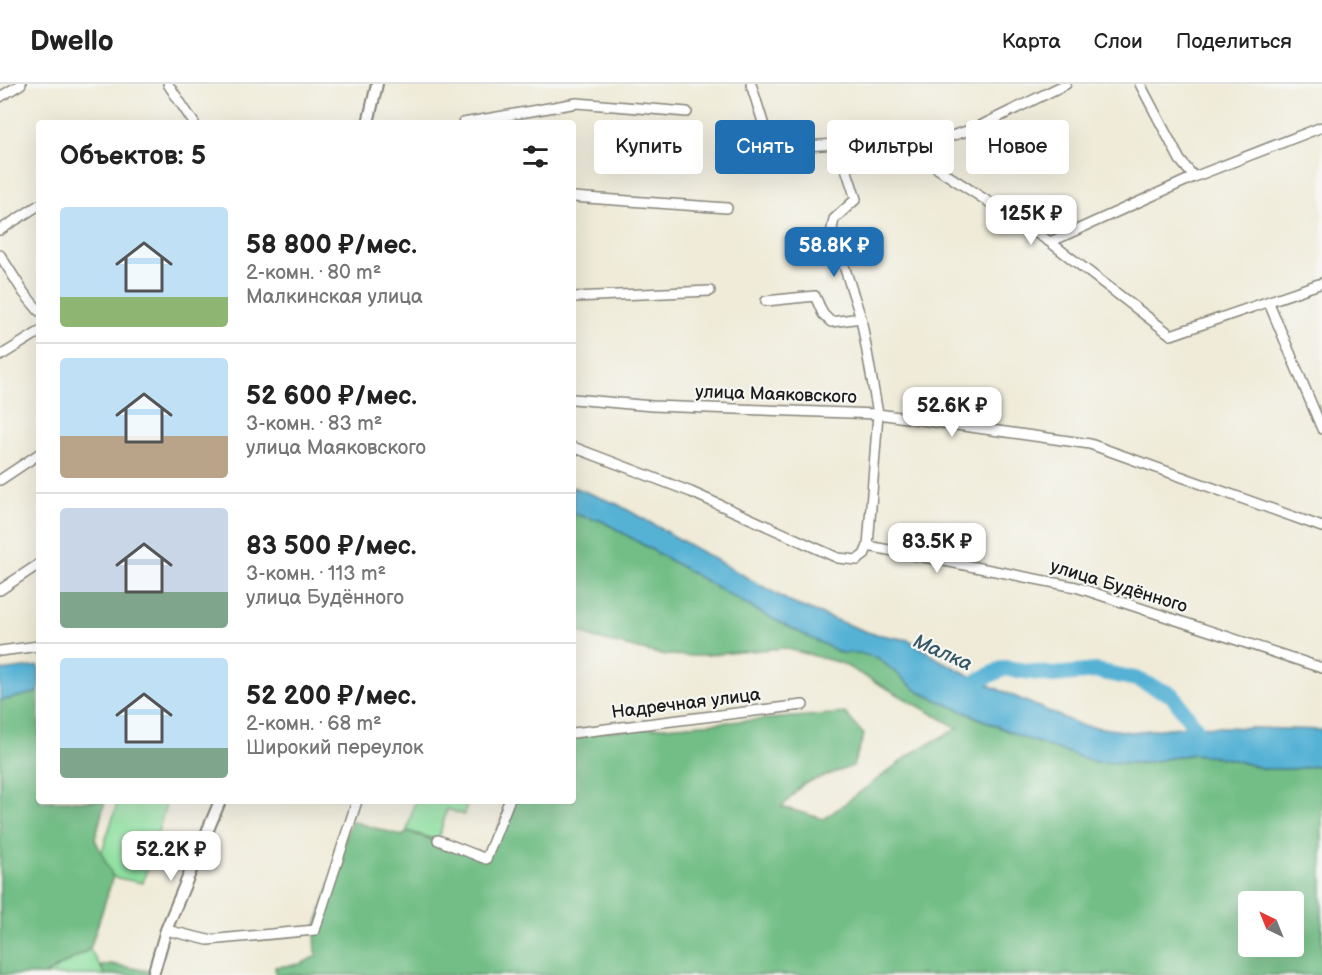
<!DOCTYPE html>
<html lang="ru">
<head>
<meta charset="utf-8">
<style>
	:root { --surface:#fff; --page:#f6f6f6; --text:#222; --muted:#767676; --line:#e0e0e0; --accent:#1f6fb2 }
	body { margin:0; font-family:"Balsamiq Sans",sans-serif; background:var(--page); color:var(--text); height:100vh; display:flex; flex-direction:column; font-size:22px; white-space:nowrap }
	* { box-sizing:border-box; margin:0 }
	p { font-size:20px; color:var(--muted) }
	.icon { flex:none; width:33px; height:33px; fill:none; stroke:currentColor; stroke-width:2; stroke-linecap:round; stroke-linejoin:round }
	.map { position:relative; flex:1; overflow:hidden }
	.sheet { position:absolute; left:36px; top:36px; width:540px; height:684px; display:flex; flex-direction:column; background:var(--surface); border-radius:6px; box-shadow:0 6px 24px #0002 }
	.sheet>* { flex:none }
	.guide { position:absolute; left:594px; top:36px; width:570px; height:54px; display:flex; gap:12px }
	.needle { width:39px; rotate:317deg }
	.controls { position:absolute; left:1238px; top:807px; display:grid; gap:12px }
	.controls a { display:grid; place-items:center; width:66px; height:66px; border-radius:6px; background:var(--surface); box-shadow:0 6px 24px #0002; font-size:30px }
	.price { position:absolute; translate:-50% -51px; padding:0 14px; border-radius:12px; background:#fff; color:#222; font-size:20px; line-height:39px; filter:drop-shadow(0 2px 3px #0008) }
	.price::after { content:''; position:absolute; left:50%; top:36px; width:18px; height:14px; margin-left:-9px; background:inherit; clip-path:polygon(0 0,100% 0,50% 100%) }
	.price.on { background:var(--accent); color:#fff }
	ul { padding:0; list-style:none }
	li { display:flex; align-items:center; gap:18px; height:150px; padding:0 24px }
	li+li { border-top:2px solid var(--line) }
	li span { display:grid; place-items:center; flex:none; width:168px; height:120px; border-radius:6px; color:#555 }
	li>.icon { margin-inline-start:auto }
	span .icon { width:72px; height:72px; fill:#fffc; stroke-width:1 }
	li b { font-size:26px }
	h2 { display:flex; justify-content:space-between; align-items:center; height:72px; padding:0 24px; font-size:26px }
	.pill { padding:0 21px; border-radius:6px; background:var(--surface); box-shadow:0 6px 24px #0002; font-size:21px; line-height:54px }
	.pill.on { background:var(--accent); color:#fff }
	header { display:flex; align-items:center; gap:36px; box-sizing:border-box; height:84px; padding:0 30px; background:var(--surface); border-bottom:2px solid var(--line) }
	header strong { font-size:28px }
	nav { display:flex; gap:33px; margin-inline-start:auto; font-size:21px }
	.map>svg:first-child { display:block }
</style>
</head>
<body>
<header>
<strong>Dwello</strong>
<nav><a>Карта</a><a>Слои</a><a>Поделиться</a></nav>
</header>
<div class="map">
<svg width="1322" height="891" viewBox="0 0 1322 891">
	<rect width="100%" height="100%" fill="#f6f6f2"/>
	<filter id="ink" filterUnits="userSpaceOnUse"><feTurbulence type="fractalNoise" baseFrequency=".0167" numOctaves="2"/><feDisplacementMap in="SourceGraphic" scale="12" xChannelSelector="R" yChannelSelector="G"/><feConvolveMatrix kernelMatrix="1 2 1 2 8 2 1 2 1" color-interpolation-filters="sRGB"/></filter>
	<filter id="wash" filterUnits="userSpaceOnUse"><feTurbulence type="fractalNoise" baseFrequency=".008" numOctaves="4" result="noise"/><feDisplacementMap in="SourceGraphic" scale="24" xChannelSelector="R" yChannelSelector="G"/><feGaussianBlur stdDeviation="1.35" result="paint"/><feColorMatrix in="noise" values="0 0 0 0 0 0 0 0 0 0 0 0 0 0 0 0 0 1.4 0 .05"/><feComposite in="paint" operator="in"/></filter>
	<g filter="url(#wash)">
		<rect width="100%" height="100%" fill="#efebd8"/>
		<!-- green -->
		<g fill="#8ee0a0" stroke="#557e5e" stroke-width="1.5">
			<path d="M 118,717 L 167,717 L 143,799 L 113,793 L 101,771 Z"/>
			<path d="M 415,717 L 468,717 L 464,731 L 447,725 L 438,756 L 407,747 Z"/>
			<path d="M 90,865 L 105,891 L 45,891 Z"/>
		</g>
		<!-- forest -->
		<g fill="#72be86" stroke="#476d51" stroke-width="1.5" fill-rule="evenodd">
			<path d="M 573,430 L 602,437 L 763,530 L 841,569 L 858,568 L 878,574 L 919,608 L 1024,654 L 1095,678 L 1143,679 L 1193,670 L 1230,675 L 1265,685 L 1293,685 L 1322,681 L 1322,891 L 276,891 L 275,883 L 301,880 L 316,872 L 315,846 L 351,737 L 403,752 L 407,747 L 486,775 L 509,717 L 573,717 L 573,650 L 845,629 L 864,651 L 853,682 L 803,700 L 782,723 L 824,735 L 914,668 L 958,644 L 841,579 L 784,564 L 696,572 L 663,571 L 594,554 L 573,545 ZM 1248,818 L 1293,818 L 1293,862 L 1248,862 Z"/>
			<path d="M 39,608 L 39,717 L 105,717 L 95,755 L 113,793 L 90,865 L 44,891 L 0,891 L 0,617 Z"/>
			<path d="M 111,880 L 154,888 L 153,891 L 105,891 L 100,882 Z"/>
		</g>
		<!-- water -->
		<g fill="#57b2d5" stroke="#3a6778" stroke-width="1.5">
			<path d="M 573,403 L 617,420 L 794,520 L 870,549 L 909,556 L 938,575 L 986,600 L 1080,641 L 1131,648 L 1190,642 L 1322,646 L 1322,681 L 1293,685 L 1265,685 L 1230,675 L 1193,670 L 1143,679 L 1095,678 L 1024,654 L 919,608 L 878,574 L 858,569 L 841,569 L 763,530 L 602,437 L 573,430 Z"/>
			<path d="M 39,582 L 39,608 L 0,617 L 0,587 Z"/>
		</g>
		<g fill="none" stroke-linecap="round" stroke-linejoin="round">
			<!-- river -->
			<path stroke="#57b2d5" stroke-width="16" d="M 968,602 L 1004,584 L 1053,591 L 1097,587 L 1136,595 L 1172,611 L 1205,657"/>
		</g>
	</g>
	<g filter="url(#ink)">
		<g fill="none" stroke-linecap="round" stroke-linejoin="round">
			<defs>
				<g id="minor">
					<path d="M 168,0 L 194,39"/>
					<path d="M 751,0 L 771,64 L 838,60 L 856,115 L 834,135 L 832,145 L 861,234 L 878,330 L 868,462"/>
					<path d="M 1140,0 L 1180,76 L 1194,93"/>
					<path d="M 0,13 L 21,0"/>
					<path d="M 463,39 L 577,19 L 687,28"/>
					<path d="M 924,56 L 924,66 L 938,85 L 1050,158 L 1171,251 L 1322,199"/>
					<path d="M 838,60 L 906,50 L 924,56 L 939,56 L 976,44 L 1066,0"/>
					<path d="M 573,113 L 727,124"/>
					<path d="M 0,146 L 39,121"/>
					<path d="M 1050,158 L 1194,93 L 1322,43"/>
					<path d="M 0,171 L 24,209 L 39,227"/>
					<path d="M 573,213 L 710,207"/>
					<path d="M 766,217 L 815,212 L 823,230 L 831,238 L 861,234"/>
					<path d="M 1269,219 L 1322,345"/>
					<path d="M 0,272 L 39,248"/>
					<path d="M 573,315 L 652,322 L 878,330 L 1090,360 L 1322,443"/>
					<path d="M 573,363 L 691,408 L 838,474 L 857,476 L 864,471 L 868,462 L 1076,503 L 1322,584"/>
					<path d="M 0,396 L 39,370"/>
					<path d="M 0,506 L 39,480"/>
					<path d="M 0,567 L 39,562"/>
					<path d="M 573,649 L 803,621"/>
					<path d="M 438,756 L 486,775 L 509,717"/>
					<path d="M 166,846 L 208,856 L 315,846 L 357,717"/>
				</g>
				<g id="tertiary">
					<path d="M 368,39 L 377,0"/>
					<path d="M 153,891 L 166,846 L 220,717"/>
				</g>
			</defs>
			<!-- minor casing -->
			<use href="#minor" stroke="#86847a" stroke-width="12"/>
			<!-- tertiary casing -->
			<use href="#tertiary" stroke="#86847a" stroke-width="14"/>
			<!-- minor -->
			<use href="#minor" stroke="#fff" stroke-width="9"/>
			<!-- tertiary -->
			<use href="#tertiary" stroke="#fff" stroke-width="10"/>
		</g>
	</g>
	<g text-anchor="middle" stroke-width="4.5" stroke-linejoin="round" paint-order="stroke">
		<!-- street labels -->
		<g font-size="18" fill="#1c1c1c" stroke="#f6f6f2">
			<text transform="translate(776 310) rotate(2)" y="6">улица Маяковского</text>
			<text transform="translate(1119 502) rotate(17)" y="6">улица Будённого</text>
			<text transform="translate(686 619) rotate(-7)" y="6">Надречная улица</text>
		</g>
		<!-- water labels -->
		<g font-size="20" font-style="italic" fill="#345866" stroke="#f6f6f2">
			<text transform="translate(943 568) rotate(24)" y="7">Малка</text>
		</g>
	</g>
</svg>
<div class="controls">
<a><svg class="needle" viewBox="-14 -14 28 28"><path d="M0-13l5 13h-10z" fill="#e53935"/><path d="M0 13l5-13h-10z" fill="#767676"/></svg></a>
</div>
<b class="price" style="left:1031px;top:162px">125K ₽</b>
<b class="price on" style="left:834px;top:194px">58.8K ₽</b>
<b class="price" style="left:952px;top:354px">52.6K ₽</b>
<b class="price" style="left:937px;top:490px">83.5K ₽</b>
<b class="price" style="left:171px;top:798px">52.2K ₽</b>
<div class="guide">
<a class="pill">Купить</a>
<a class="pill on">Снять</a>
<a class="pill">Фильтры</a>
<a class="pill">Новое</a>
</div>
<section class="sheet">
<h2>Объектов: 5<svg class="icon" aria-label="filters" viewBox="0 0 24 24"><path d="M4 7h16M4 17h16"/><circle cx="9" cy="7" r="2"/><circle cx="15" cy="17" r="2"/></svg></h2>
<ul>
<li><span style="background:linear-gradient(#bfe0f5 75%,#8fb573 0)"><svg class="icon" aria-label="home" viewBox="0 0 24 24"><path d="M3 11l9-7 9 7M6 9v11h12V9"/></svg></span><div><b>58 800 ₽/мес.</b><p>2-комн. · 80 m²</p><p>Малкинская улица</p></div></li>
<li><span style="background:linear-gradient(#bfe0f5 65%,#b9a48a 0)"><svg class="icon" aria-label="home" viewBox="0 0 24 24"><path d="M3 11l9-7 9 7M6 9v11h12V9"/></svg></span><div><b>52 600 ₽/мес.</b><p>3-комн. · 83 m²</p><p>улица Маяковского</p></div></li>
<li><span style="background:linear-gradient(#c9d6e8 70%,#7fa58c 0)"><svg class="icon" aria-label="home" viewBox="0 0 24 24"><path d="M3 11l9-7 9 7M6 9v11h12V9"/></svg></span><div><b>83 500 ₽/мес.</b><p>3-комн. · 113 m²</p><p>улица Будённого</p></div></li>
<li><span style="background:linear-gradient(#bfe0f5 75%,#7fa58c 0)"><svg class="icon" aria-label="home" viewBox="0 0 24 24"><path d="M3 11l9-7 9 7M6 9v11h12V9"/></svg></span><div><b>52 200 ₽/мес.</b><p>2-комн. · 68 m²</p><p>Широкий переулок</p></div></li>
</ul>
</section>
</div>
</body>
</html>
